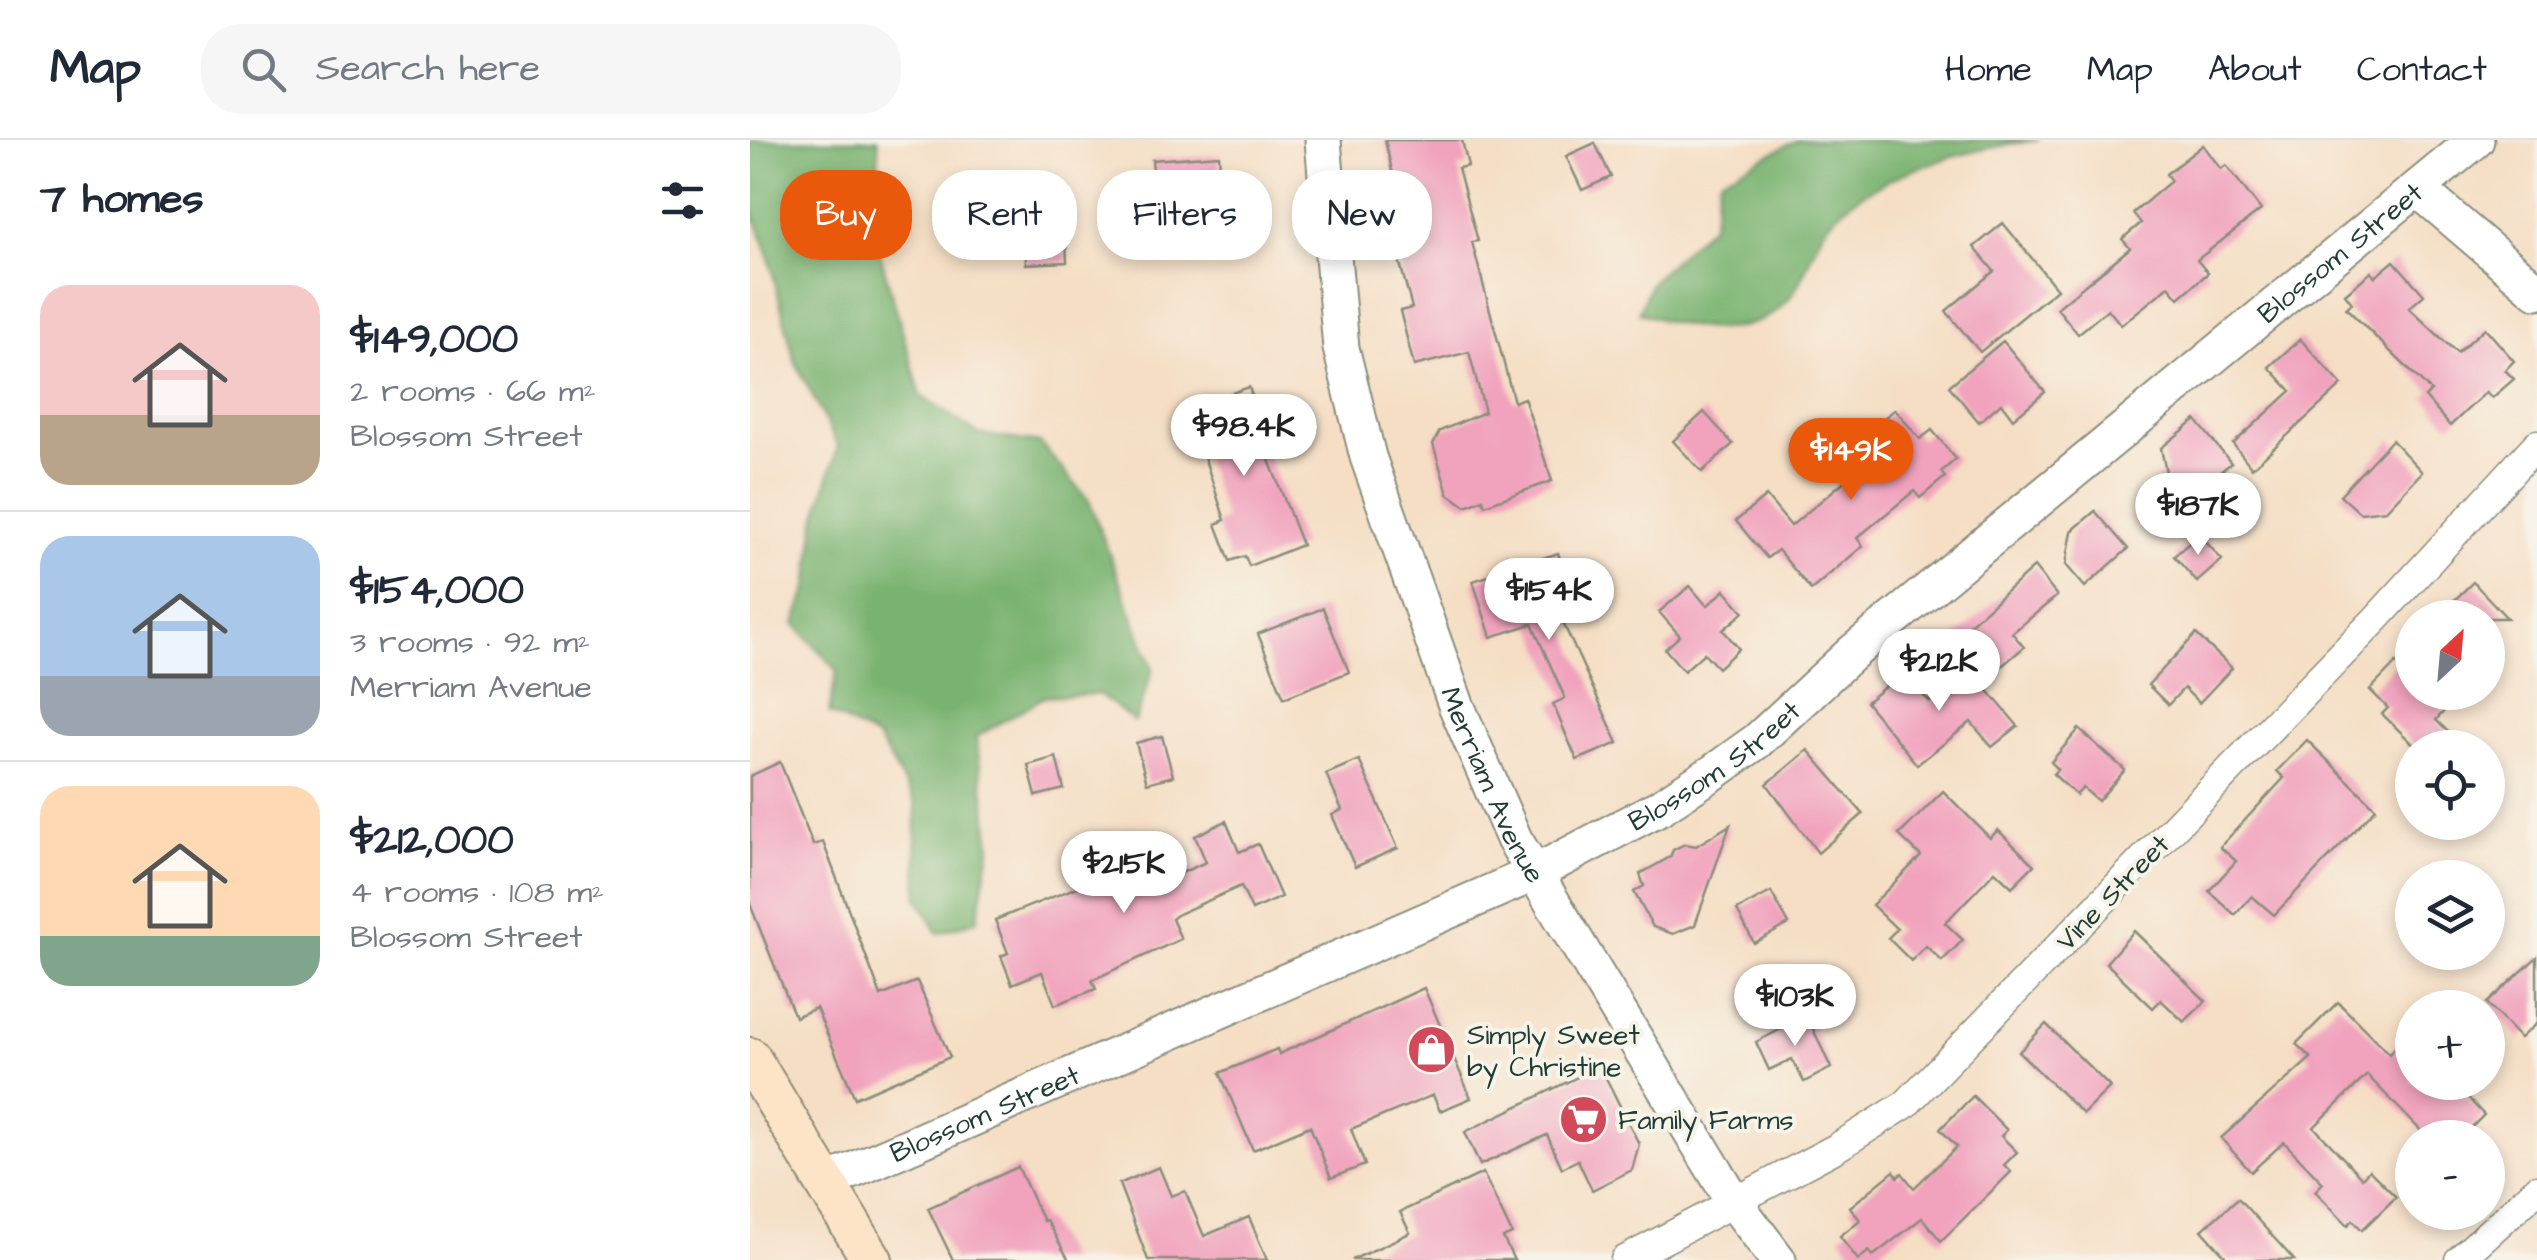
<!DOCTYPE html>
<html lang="en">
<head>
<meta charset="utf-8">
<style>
	:root { --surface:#fff; --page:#f6f6f7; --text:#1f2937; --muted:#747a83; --line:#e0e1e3; --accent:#ea580c }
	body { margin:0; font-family:"Architects Daughter",sans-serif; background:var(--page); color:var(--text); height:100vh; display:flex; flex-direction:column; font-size:38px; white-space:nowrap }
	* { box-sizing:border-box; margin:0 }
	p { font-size:32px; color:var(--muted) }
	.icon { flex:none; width:55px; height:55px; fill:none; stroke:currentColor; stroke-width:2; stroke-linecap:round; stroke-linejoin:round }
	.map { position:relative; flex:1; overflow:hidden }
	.drawer { display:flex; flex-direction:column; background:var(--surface); width:750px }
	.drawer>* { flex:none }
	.banner { position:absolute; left:30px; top:30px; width:950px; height:90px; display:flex; gap:20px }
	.needle { width:65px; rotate:26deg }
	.buttons { position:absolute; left:1645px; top:460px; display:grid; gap:20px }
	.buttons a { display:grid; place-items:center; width:110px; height:110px; border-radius:50%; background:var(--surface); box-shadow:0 5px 15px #0003; font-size:50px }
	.price { position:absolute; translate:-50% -85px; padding:0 22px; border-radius:35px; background:#fff; color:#222; font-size:32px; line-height:65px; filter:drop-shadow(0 2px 5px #0008) }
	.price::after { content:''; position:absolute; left:50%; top:60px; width:30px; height:22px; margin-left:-15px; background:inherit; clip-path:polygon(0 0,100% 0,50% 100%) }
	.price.current { background:var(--accent); color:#fff }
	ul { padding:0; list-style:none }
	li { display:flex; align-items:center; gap:30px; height:250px; padding:0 40px }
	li+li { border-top:2px solid var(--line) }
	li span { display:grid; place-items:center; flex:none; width:280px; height:200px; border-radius:30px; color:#555 }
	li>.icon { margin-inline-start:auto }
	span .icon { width:120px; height:120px; fill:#fffc; stroke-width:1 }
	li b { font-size:42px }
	h2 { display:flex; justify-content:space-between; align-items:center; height:120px; padding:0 40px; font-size:42px }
	.chip { padding:0 35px; border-radius:40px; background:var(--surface); box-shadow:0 5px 15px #0003; font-size:35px; line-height:90px }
	.chip.current { background:var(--accent); color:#fff }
	header { display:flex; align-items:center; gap:60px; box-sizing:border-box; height:140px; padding:0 50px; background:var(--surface); border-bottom:2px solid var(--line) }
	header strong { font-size:48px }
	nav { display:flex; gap:55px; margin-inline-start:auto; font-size:35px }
	.search { width:700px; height:90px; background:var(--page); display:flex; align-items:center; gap:25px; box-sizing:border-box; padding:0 35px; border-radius:40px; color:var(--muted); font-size:38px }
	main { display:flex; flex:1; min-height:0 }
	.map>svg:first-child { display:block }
</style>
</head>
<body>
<header>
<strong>Map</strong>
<div class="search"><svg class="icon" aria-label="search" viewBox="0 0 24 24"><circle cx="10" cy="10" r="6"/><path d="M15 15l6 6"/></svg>Search here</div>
<nav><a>Home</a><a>Map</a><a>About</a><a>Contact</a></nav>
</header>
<main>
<section class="drawer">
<h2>7 homes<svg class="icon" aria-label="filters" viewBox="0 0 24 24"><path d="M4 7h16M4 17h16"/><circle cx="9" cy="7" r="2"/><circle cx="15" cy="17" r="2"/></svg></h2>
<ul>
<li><span style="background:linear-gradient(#f6c9c9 65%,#b9a48a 0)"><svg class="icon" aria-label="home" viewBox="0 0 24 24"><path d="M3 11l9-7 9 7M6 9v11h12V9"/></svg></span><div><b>$149,000</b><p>2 rooms · 66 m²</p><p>Blossom Street</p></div></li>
<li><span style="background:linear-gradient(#a9c7e8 70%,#9aa5b1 0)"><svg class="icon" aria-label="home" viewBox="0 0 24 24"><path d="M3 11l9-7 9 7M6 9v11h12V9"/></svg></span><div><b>$154,000</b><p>3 rooms · 92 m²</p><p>Merriam Avenue</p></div></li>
<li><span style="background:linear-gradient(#ffd9b3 75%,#7fa58c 0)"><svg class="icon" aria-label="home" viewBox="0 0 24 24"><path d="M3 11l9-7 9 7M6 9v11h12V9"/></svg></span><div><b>$212,000</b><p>4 rooms · 108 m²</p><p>Blossom Street</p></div></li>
</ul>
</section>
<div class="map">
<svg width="1787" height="1120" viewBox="0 0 1787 1120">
	<rect width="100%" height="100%" fill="#f7f3e8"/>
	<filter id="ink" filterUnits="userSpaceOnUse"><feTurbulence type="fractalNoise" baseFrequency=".01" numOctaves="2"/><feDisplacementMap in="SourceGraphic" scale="20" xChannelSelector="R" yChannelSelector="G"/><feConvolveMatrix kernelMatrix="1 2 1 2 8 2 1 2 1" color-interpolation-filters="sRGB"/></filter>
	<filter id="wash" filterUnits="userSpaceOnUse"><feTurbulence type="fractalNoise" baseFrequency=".0048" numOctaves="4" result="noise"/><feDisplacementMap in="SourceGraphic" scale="40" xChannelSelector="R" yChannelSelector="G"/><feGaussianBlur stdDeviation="2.25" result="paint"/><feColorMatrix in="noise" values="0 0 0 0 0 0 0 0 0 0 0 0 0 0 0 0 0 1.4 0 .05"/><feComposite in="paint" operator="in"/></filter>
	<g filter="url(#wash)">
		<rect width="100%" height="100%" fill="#f5dec4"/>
		<!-- forest -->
		<g fill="#7ab371" stroke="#4c7852" stroke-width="2.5">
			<path d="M 0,0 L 128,0 L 130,114 L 171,256 L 228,294 L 290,303 L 339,361 L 403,529 L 385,582 L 349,554 L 294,557 L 226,597 L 241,705 L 227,780 L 188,793 L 168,758 L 165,662 L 128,599 L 79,573 L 87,530 L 45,484 L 58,448 L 66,380 L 88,306 L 45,221 L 17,110 L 0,66 Z"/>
			<path d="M 1048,0 L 1289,0 C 1227,7 1128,31 1084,77 C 1061,100 1057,141 1034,164 C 996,202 934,189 889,172 L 901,142 L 962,84 L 970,39 Z"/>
		</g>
		<g id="blocks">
			<!-- building -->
			<g fill="#f1a2bd">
				<path d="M 635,0 L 712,0 L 718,26 L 708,28 L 728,101 L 722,102 L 764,262 L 774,258 L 802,341 L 735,365 L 733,359 L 716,366 L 698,354 L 683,304 L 690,291 L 735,272 L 719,212 L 664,226 L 650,171 L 662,168 L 640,86 L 649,84 L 644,63 L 649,62 Z"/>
				<path d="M 845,3 L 861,37 L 832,50 L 816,16 Z"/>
				<path d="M 1453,5 L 1471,29 L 1476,25 L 1511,70 L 1447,120 L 1458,133 L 1429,158 L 1419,146 L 1371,185 L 1358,169 L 1328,194 L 1307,168 L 1380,108 L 1372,99 L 1391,83 L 1383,73 L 1421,41 L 1416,34 Z"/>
				<path d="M 469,15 L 475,87 L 388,94 L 384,46 L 404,44 L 402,20 Z"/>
				<path d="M 315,78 L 317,122 L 276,124 L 274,80 Z"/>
				<path d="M 1253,83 L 1307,149 L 1230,212 L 1196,171 L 1244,131 L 1224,107 Z"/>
				<path d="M 1644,121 L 1674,155 L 1659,168 L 1707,213 L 1735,188 L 1764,221 L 1755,230 L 1764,239 L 1742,258 L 1736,252 L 1700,286 L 1675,257 L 1681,251 L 1596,168 L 1602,163 L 1595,154 L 1621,132 L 1625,137 Z"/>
				<path d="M 1550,199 L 1592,245 L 1502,328 L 1483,304 L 1541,251 L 1519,227 Z"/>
				<path d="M 1253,201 L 1295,252 L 1263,279 L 1251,263 L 1229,282 L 1199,246 Z"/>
				<path d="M 499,247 L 520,311 L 516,312 L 552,405 L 499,426 L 495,416 L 480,421 L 466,384 L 475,380 L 438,268 Z"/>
				<path d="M 1145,269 L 1170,299 L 1182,290 L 1206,319 L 1191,332 L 1195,337 L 1170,358 L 1164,351 L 1107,398 L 1113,406 L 1061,450 L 1028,410 L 1017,418 L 986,381 L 1016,356 L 1041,386 L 1135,307 L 1121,289 Z"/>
				<path d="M 954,272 L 983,304 L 952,332 L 923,301 Z"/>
				<path d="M 1446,280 L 1481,323 L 1448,350 L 1461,365 L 1441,383 L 1404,341 L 1416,332 L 1411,308 Z"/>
				<path d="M 1642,300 L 1672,332 L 1636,370 L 1610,373 L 1590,355 Z"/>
				<path d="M 1345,371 L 1378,409 L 1335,447 L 1316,425 L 1322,391 Z"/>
				<path d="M 1449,394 L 1472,420 L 1447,442 L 1424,416 Z"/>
				<path d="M 808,413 L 823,460 L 805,465 L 868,603 L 827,620 L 803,564 L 815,558 L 782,484 L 741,497 L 723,441 Z"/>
				<path d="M 1284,427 L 1307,456 L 1262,493 L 1274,507 L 1239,537 L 1204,498 Z"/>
				<path d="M 1723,442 L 1757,478 L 1686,478 Z"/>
				<path d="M 940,446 L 957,466 L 975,450 L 994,472 L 973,490 L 989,509 L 968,528 L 954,513 L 934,531 L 915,509 L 930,496 L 909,472 Z"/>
				<path d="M 573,468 L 599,532 L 534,558 L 508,494 Z"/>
				<path d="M 1446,494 L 1482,528 L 1449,563 L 1434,548 L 1418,565 L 1398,545 Z"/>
				<path d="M 1646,523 L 1662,539 L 1662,552 L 1676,552 L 1695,570 L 1686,580 L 1714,608 L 1667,608 L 1632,574 L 1638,568 L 1620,550 Z"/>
				<path d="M 1218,527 L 1268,586 L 1242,607 L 1221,582 L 1167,625 L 1116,562 L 1151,534 L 1180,562 Z"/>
				<path d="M 1329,589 L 1375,630 L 1348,661 L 1333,648 L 1326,655 L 1303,634 L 1308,629 L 1301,622 Z"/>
				<path d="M 412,596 L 423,636 L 397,643 L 386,603 Z"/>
				<path d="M 1557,600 L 1626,668 L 1524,775 L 1502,756 L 1485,775 L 1459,751 L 1486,721 L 1470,707 L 1534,638 L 1527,631 Z"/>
				<path d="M 1058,610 L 1113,674 L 1068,713 L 1017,644 Z"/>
				<path d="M 306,617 L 314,649 L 286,656 L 278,625 Z"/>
				<path d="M 609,620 L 648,708 L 605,727 L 582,675 L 592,670 L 576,634 Z"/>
				<path d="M 30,622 L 63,705 L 73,702 L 131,856 L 167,841 L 200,917 L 105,958 L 66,868 L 45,877 L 0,764 L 0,636 Z"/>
				<path d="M 1193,651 L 1240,698 L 1248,690 L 1284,725 L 1262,747 L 1245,731 L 1195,783 L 1213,800 L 1192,821 L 1176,806 L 1161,821 L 1138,798 L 1147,789 L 1122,765 L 1171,716 L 1149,695 Z"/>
				<path d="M 476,681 L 489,712 L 508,704 L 531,757 L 502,770 L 491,746 L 428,774 L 422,779 L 431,799 L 342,840 L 346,849 L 305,865 L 292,832 L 262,844 L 251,816 L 258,813 L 245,780 L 350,738 L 349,735 L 389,717 L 402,746 L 456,722 L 445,696 Z"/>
				<path d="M 980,685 L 945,785 L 923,794 L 903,787 L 884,752 L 894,746 L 890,734 L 920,717 L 923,710 L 935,704 L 946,706 Z"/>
				<path d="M 1021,752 L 1039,784 L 1004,803 L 987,770 Z"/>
				<path d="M 1384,791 L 1456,861 L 1434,882 L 1411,860 L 1403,868 L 1356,823 Z"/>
				<path d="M 1787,817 L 1787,883 L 1770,898 L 1737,863 Z"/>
				<path d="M 674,848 L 721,958 L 690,971 L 683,955 L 601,989 L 615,1025 L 581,1038 L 560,986 L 503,1010 L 470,933 L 527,909 L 529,914 Z"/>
				<path d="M 1588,862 L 1639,914 L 1662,889 L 1662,942 L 1703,942 L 1734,975 L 1711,998 L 1678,998 L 1617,935 L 1564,987 L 1612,1038 L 1619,1030 L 1646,1057 L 1612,1090 L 1603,1080 L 1598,1085 L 1565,1051 L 1573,1043 L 1534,1002 L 1501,1032 L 1471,998 L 1561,918 L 1546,904 Z"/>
				<path d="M 1057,876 L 1081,928 L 1054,942 L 1042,919 L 1019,930 L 1006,902 Z"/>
				<path d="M 1296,884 L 1360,947 L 1333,974 L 1269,912 Z"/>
				<path d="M 850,926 L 889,1004 L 882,1030 L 842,1050 L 828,1020 L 812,1028 L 797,995 L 730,1025 L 715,992 Z"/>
				<path d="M 1223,956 L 1257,990 L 1251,996 L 1267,1012 L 1254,1025 L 1261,1032 L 1191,1101 L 1172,1078 L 1123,1116 L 1119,1111 L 1108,1120 L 1090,1096 L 1110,1080 L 1100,1067 L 1144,1031 L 1148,1037 L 1152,1033 L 1164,1048 L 1207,1007 L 1190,989 Z"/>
				<path d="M 268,1027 L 293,1081 L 296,1080 L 319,1120 L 203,1120 L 178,1068 Z"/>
				<path d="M 409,1027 L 421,1056 L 435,1051 L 454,1096 L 499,1077 L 517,1120 L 398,1120 L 369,1044 Z"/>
				<path d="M 733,1033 L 762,1094 L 753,1098 L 764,1120 L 602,1120 L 660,1093 L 650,1072 Z"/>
				<path d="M 1488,1058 L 1544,1120 L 1479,1120 L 1452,1090 Z"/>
			</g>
		</g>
	</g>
	<g filter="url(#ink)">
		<use href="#blocks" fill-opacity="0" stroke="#8a8e7c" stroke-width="2.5"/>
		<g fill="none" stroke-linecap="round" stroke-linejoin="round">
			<defs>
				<g id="minor">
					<path d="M 875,1120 L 1086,1008 L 1156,964 L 1627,478 L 1787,304"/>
					<path d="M 1709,1120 L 1787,1049"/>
				</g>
				<g id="tertiary">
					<path id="s1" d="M 573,0 L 591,208 L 618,317 L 706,565 L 764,699 L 982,1059 L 1028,1120"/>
					<path d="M 1670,51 L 1787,151"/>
					<path id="s2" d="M 74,1043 L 785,733 L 910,667 L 964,632 L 1007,601 L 1102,513 L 1726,0"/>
				</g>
				<path id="secondary" d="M 0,918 L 122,1120"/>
			</defs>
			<!-- minor casing -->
			<use href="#minor" stroke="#8a8e7c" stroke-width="31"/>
			<!-- tertiary casing -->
			<use href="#tertiary" stroke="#8a8e7c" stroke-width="39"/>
			<!-- secondary casing -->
			<use href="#secondary" stroke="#8a8e7c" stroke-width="44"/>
			<!-- minor -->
			<use href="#minor" stroke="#fff" stroke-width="28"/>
			<!-- tertiary -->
			<use href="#tertiary" stroke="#fff" stroke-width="35"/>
			<!-- secondary -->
			<use href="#secondary" stroke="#fee4c6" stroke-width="40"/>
		</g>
	</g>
	<!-- icons -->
	<defs>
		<symbol id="shop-disc" viewBox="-11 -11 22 22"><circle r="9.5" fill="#d1495b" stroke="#f7f3e8"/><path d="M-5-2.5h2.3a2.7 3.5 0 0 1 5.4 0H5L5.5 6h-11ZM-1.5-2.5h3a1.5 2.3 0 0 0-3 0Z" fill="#fff"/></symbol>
		<symbol id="supermarket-disc" viewBox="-11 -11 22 22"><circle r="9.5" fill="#d1495b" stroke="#f7f3e8"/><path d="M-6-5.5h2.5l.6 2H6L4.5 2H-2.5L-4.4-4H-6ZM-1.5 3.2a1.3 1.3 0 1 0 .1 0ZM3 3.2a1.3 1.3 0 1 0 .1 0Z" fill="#fff"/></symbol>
	</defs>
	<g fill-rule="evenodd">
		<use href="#shop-disc" x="654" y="882" width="55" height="55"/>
		<use href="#supermarket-disc" x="806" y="952" width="55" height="55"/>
	</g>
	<g text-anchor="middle" stroke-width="8" stroke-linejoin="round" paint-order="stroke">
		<!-- street labels -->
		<g font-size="28" fill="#1f3d34" stroke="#f7f3e8">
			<text dy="10" stroke="none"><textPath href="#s2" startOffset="1795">Blossom Street</textPath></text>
			<text dy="10" stroke="none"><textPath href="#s2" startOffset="985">Blossom Street</textPath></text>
			<text dy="10" stroke="none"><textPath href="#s1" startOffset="672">Merriam Avenue</textPath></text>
			<text transform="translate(1362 752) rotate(-46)" y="10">Vine Street</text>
			<text dy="10" stroke="none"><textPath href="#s2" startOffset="175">Blossom Street</textPath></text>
		</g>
		<!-- poi labels -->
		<g font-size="28" fill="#1f3d34" stroke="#f7f3e8" text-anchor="start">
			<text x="717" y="904">Simply Sweet<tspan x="717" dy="32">by Christine</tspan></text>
			<text x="868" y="989">Family Farms</text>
		</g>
	</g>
</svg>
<div class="buttons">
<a><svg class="needle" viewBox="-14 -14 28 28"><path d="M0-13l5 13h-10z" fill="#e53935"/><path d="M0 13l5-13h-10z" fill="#747a83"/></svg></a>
<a><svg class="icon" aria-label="locate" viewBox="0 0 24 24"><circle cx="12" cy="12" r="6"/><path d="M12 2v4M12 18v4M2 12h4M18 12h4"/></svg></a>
<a><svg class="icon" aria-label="layers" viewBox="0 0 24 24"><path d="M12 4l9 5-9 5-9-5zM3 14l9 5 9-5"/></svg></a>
<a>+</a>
<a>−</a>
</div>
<b class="price" style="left:494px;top:339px">$98.4K</b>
<b class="price current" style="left:1101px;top:363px">$149K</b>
<b class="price" style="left:1448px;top:418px">$187K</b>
<b class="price" style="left:799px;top:503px">$154K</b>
<b class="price" style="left:1189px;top:574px">$212K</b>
<b class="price" style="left:374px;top:776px">$215K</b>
<b class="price" style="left:1045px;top:909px">$103K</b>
<div class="banner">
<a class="chip current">Buy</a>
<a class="chip">Rent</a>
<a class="chip">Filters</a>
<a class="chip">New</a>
</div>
</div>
</main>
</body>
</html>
